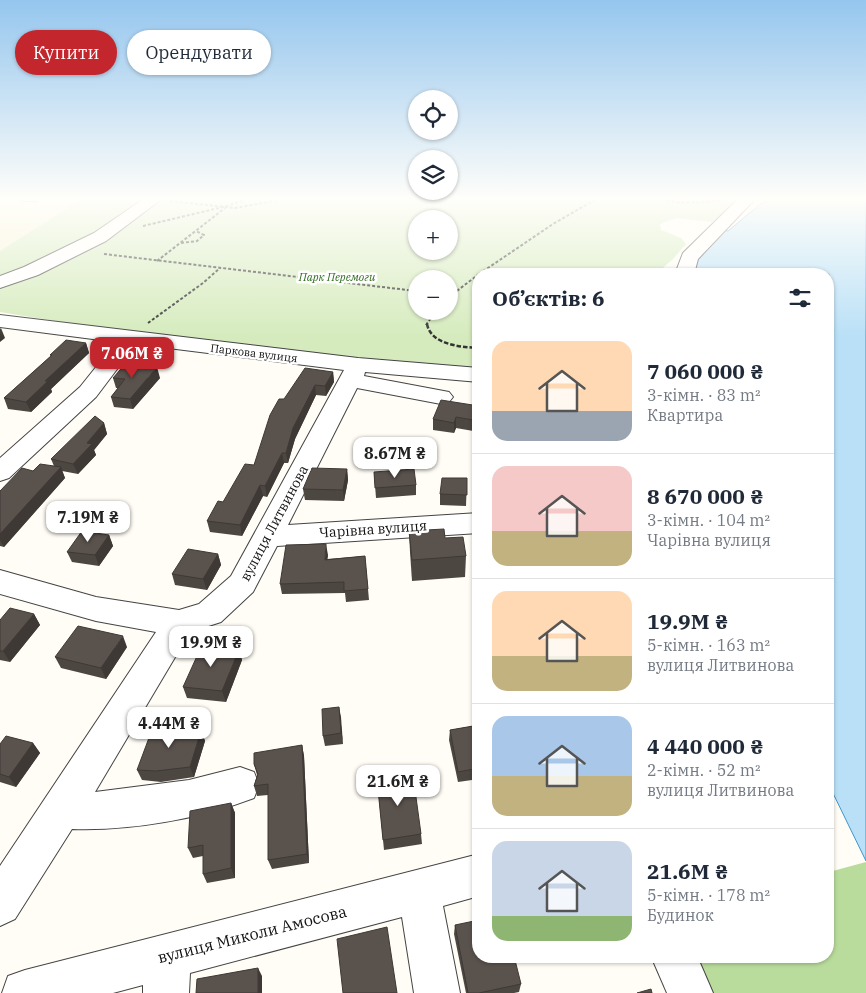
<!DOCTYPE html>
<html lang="uk">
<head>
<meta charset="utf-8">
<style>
	:root { --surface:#fff; --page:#f2f2f3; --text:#1f2937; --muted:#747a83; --line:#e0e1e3; --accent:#c4262e }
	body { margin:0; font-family:"IBM Plex Serif",serif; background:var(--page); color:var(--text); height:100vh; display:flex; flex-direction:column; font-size:19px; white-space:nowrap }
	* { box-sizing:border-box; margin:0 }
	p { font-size:16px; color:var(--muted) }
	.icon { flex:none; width:28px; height:28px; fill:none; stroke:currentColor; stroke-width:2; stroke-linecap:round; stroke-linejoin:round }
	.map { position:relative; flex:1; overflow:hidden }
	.drawer { position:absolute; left:472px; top:268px; width:362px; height:695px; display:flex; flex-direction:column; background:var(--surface); border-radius:20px; box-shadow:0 1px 4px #0004 }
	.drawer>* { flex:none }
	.guide { position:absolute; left:15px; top:30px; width:382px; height:45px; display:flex; gap:10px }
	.controls { position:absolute; left:408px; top:90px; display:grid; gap:10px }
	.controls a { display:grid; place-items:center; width:50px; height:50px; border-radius:50%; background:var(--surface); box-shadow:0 1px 4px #0004; font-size:25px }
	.price { position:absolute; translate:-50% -42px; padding:0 11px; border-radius:10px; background:#fff; color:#222; font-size:16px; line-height:32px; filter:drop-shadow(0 1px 2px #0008) }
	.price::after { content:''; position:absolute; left:50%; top:30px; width:15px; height:11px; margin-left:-8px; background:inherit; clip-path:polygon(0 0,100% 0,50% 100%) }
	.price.selected { background:var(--accent); color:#fff }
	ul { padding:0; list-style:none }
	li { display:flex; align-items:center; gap:15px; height:125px; padding:0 20px }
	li+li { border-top:1px solid var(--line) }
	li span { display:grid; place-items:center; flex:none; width:140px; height:100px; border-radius:15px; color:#555 }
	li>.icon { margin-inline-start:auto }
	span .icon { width:60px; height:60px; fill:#fffc; stroke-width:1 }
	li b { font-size:21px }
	h2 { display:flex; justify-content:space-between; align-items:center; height:60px; padding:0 20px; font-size:21px }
	.chip { padding:0 18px; border-radius:22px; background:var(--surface); box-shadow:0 1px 4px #0004; font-size:18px; line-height:45px }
	.chip.selected { background:var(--accent); color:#fff }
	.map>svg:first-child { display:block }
</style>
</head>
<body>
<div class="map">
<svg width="866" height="993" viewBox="0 0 866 993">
	<rect width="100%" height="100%" fill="#fffdf5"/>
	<!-- farmland -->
	<path fill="#f6f3d4" d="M 0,198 L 83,198 L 0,251 Z"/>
	<!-- green -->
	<path fill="#d5ebbd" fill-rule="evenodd" d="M 83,198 L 745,198 L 712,222 L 676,218 L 660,224 L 661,230 L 681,238 L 686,244 L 673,259 L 656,274 L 479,274 L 479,370 C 319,356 159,339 0,312 L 0,251 ZM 416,219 L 449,219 L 449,251 L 416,251 ZM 416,279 L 449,279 L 449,311 L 416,311 Z"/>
	<!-- forest -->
	<path fill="#b9dc9c" d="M 866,862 L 866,993 L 710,993 L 694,956 L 829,956 L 829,872 Z"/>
	<!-- water -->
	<path fill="#b9e0f7" stroke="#3f96cf" d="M 772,198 L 866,198 L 866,861 L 829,785 L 829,274 L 694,274 L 698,256 L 724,230 L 728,231 L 764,201 L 767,202 Z"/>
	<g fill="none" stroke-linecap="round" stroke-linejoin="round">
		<defs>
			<g id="minor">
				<path d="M 20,198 L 39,198 L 37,201 L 22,201 Z"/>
				<path d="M 145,198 L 163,198 L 106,241 L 38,275 L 0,288 L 0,276 L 24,267 L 94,233 Z"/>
				<path d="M 739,198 L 756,198 L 698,259 L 694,274 L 675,274 L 683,253 Z"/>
				<path d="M 0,315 L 358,358 L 479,368 L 479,382 L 365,372 L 364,376 L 449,392 L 453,397 L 449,402 L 441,404 L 357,388 L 288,525 L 479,513 L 479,533 L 277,546 L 253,592 L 221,622 L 190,632 L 95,792 L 189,780 L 240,767 L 254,772 L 259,785 L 254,798 C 199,819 131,831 72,829 L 15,919 L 0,926 L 0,866 L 156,632 L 96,621 L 0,594 L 0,570 L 96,597 L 179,610 L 199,604 L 231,576 L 344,370 L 136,344 L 96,397 L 9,478 L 0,481 L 0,458 L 80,387 L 116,342 L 0,327 Z"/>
				<path d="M 479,854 L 479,896 L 443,906 L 460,993 L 414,993 L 402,917 L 190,973 L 189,993 L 143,993 L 143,985 L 113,993 L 2,993 L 8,976 L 25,970 Z"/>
				<path d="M 651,956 L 697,956 L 713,993 L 667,993 Z"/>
			</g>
		</defs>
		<!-- minor casing -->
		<use href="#minor" stroke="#444" stroke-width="2"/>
		<!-- path-far1 -->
		<g stroke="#333" stroke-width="2" stroke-dasharray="3 2" stroke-linecap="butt">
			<path d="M 657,198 C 679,205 700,202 722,200"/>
			<path d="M 170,201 L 235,208 L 290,198"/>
			<path d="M 143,226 L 227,206 L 249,198"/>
			<path d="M 181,243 L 197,241 L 204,235 L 196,231"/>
			<path d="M 104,254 L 416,291"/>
			<path d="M 157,261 L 225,208"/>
			<path d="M 479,274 L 553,224 L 598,198"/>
			<path d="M 449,297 L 479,274"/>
			<path d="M 148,323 L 203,283 L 220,268"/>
			<path d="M 426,325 L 436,311"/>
		</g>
		<!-- path -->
		<path stroke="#333" stroke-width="2.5" stroke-dasharray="4.5 2" stroke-linecap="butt" d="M 427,324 C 431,345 461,347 479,348"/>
		<!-- minor -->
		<use href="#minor" fill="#fff" fill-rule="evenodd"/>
	</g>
	<!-- wall -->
	<g fill="#4d4742">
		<path d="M 86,343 L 89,353 L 51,389 L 52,392 L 31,412 L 8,409 L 4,398 L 51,356 L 50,355 Z"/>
		<path d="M 333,372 L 334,382 L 326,396 L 316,395 L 295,439 L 288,463 L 284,463 L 267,497 L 263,496 L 242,536 L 210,532 L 207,521 L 254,465 L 284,399 Z"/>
		<path d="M 113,378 L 160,378 L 133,409 L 114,407 L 111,397 L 118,388 L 116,388 Z"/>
		<path d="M 479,406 L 479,432 L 456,428 L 454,433 L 433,430 L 433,419 Z"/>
		<path d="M 104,423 L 107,434 L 94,450 L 96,455 L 78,474 L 62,471 L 65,478 L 4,547 L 0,546 L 0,491 L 33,471 L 54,466 L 51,459 Z"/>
		<path d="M 347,469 L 348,480 L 344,501 L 305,500 L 303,489 Z"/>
		<path d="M 374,472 L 416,485 L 416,495 L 376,498 Z"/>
		<path d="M 467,478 L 466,506 L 440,505 L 440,494 Z"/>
		<path d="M 409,531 L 445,538 L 466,556 L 465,577 L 412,581 L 410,552 Z"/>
		<path d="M 109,535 L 113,546 L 99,566 L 72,562 L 67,552 Z"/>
		<path d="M 218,554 L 221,565 L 207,590 L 175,585 L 172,574 Z"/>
		<path d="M 328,555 L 327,559 L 365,556 L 369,600 L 346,602 L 345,593 L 282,594 L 280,584 Z"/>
		<path d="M 34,614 L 40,625 L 10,662 L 0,660 L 0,620 Z"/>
		<path d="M 127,647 L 106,679 L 61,668 L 55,657 Z"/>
		<path d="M 239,650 L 242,660 L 226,702 L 187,698 L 183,687 Z"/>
		<path d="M 339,707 L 343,744 L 325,746 L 323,736 Z"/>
		<path d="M 479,725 L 479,779 L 458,782 L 449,740 L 450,730 Z"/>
		<path d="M 201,731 L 205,741 L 194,777 L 161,782 L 142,780 L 137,770 Z"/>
		<path d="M 33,743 L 40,753 L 16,787 L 0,782 L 0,744 Z"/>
		<path d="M 302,745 L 304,756 L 309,863 L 272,869 L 268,860 L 268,795 L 257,796 L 254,786 L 257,775 L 254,764 Z"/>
		<path d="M 377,779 L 421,834 L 422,844 L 384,850 Z"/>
		<path d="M 231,803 L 235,813 L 235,878 L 207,883 L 203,874 L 203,856 L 193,858 L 188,848 Z"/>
		<path d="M 455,925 L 521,984 L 519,992 L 514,993 L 466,993 L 454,934 Z"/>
	</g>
	<!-- shaded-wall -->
	<g fill="#3f3936">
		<path d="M 1,328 L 5,338 L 0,342 L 0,329 Z"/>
		<path d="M 86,343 L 89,353 L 51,389 L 52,392 L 31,412 L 26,402 L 45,381 Z"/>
		<path d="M 157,367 L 160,378 L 133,409 L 130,399 Z"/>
		<path d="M 333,372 L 334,382 L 326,396 L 325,386 Z"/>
		<path d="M 315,385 L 316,395 L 295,439 L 288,463 L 286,453 L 293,428 Z"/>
		<path d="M 456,417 L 456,428 L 454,433 L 454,423 Z"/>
		<path d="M 104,423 L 107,434 L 94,450 L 96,455 L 78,474 L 73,464 L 87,443 Z"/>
		<path d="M 282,453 L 284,463 L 267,497 L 265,486 Z"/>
		<path d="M 61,467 L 65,478 L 4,547 L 0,540 L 0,534 Z"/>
		<path d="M 347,469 L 348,480 L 344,501 L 343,490 Z"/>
		<path d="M 260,485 L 263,496 L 242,536 L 240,525 Z"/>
		<path d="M 109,535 L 113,546 L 99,566 L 95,555 Z"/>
		<path d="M 326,544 L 328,555 L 326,570 L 325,560 Z"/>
		<path d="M 218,554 L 221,565 L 207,590 L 203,579 Z"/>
		<path d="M 34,614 L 40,625 L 10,662 L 3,651 Z"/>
		<path d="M 123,636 L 127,647 L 106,679 L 101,668 Z"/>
		<path d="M 239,650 L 242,660 L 226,702 L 222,691 Z"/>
		<path d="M 339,707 L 341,717 L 343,744 L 341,733 Z"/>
		<path d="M 201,731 L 205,741 L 194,777 L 190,767 Z"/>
		<path d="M 33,743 L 40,753 L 16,787 L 9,777 Z"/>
		<path d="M 302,745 L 304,756 L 309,863 L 307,854 Z"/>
		<path d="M 231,803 L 235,813 L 235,878 L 231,868 Z"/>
		<path d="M 258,968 L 262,976 L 262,993 L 258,993 Z"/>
	</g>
	<!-- building -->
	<g fill="#5a524d" stroke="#3f3936">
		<path d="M 66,340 L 86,343 L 45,381 L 48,381 L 26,402 L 4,398 L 52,355 L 50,355 Z"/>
		<path d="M 126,363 L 157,367 L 130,399 L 111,397 L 125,379 L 113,378 Z"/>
		<path d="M 305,368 L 333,372 L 325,386 L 315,385 L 293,428 L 286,453 L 282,453 L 265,486 L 260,485 L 240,525 L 207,521 L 218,501 L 223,502 L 245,464 L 254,465 L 270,415 L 279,399 L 284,399 Z"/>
		<path d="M 441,400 L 479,406 L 479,421 L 456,417 L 454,423 L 433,419 Z"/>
		<path d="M 95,416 L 104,423 L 87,443 L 92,444 L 73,464 L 51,459 Z"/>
		<path d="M 40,464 L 61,467 L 0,534 L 0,491 L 22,468 L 33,471 Z"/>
		<path d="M 312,468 L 347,469 L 343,490 L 303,489 Z"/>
		<path d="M 414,469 L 416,485 L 375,488 L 374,472 Z"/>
		<path d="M 442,478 L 467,478 L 467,495 L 440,494 Z"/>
		<path d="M 444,529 L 445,538 L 463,537 L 466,556 L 412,560 L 409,531 Z"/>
		<path d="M 82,531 L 109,535 L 95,555 L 67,552 Z"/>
		<path d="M 326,544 L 325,560 L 365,556 L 368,589 L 344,591 L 344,582 L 280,584 L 286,545 Z"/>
		<path d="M 188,549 L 218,554 L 203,579 L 172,574 Z"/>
		<path d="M 10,608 L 34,614 L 3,651 L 0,651 L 0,620 Z"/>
		<path d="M 78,626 L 123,636 L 101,668 L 55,657 Z"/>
		<path d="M 202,645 L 239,650 L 222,691 L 183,687 Z"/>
		<path d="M 339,707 L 341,733 L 323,736 L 322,709 Z"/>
		<path d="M 479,725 L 479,768 L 458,772 L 450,730 Z"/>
		<path d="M 153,727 L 201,731 L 190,767 L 156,771 L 137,770 Z"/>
		<path d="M 6,736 L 33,743 L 9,777 L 0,774 L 0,744 Z"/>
		<path d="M 302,745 L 307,854 L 268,860 L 268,784 L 254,786 L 258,774 L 254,764 L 254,753 Z"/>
		<path d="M 413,775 L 421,834 L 383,840 L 377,779 Z"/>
		<path d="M 231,803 L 231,868 L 203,874 L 203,845 L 188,848 L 190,811 Z"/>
		<path d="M 479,920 L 479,956 L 514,956 L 521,984 L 479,993 L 468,993 L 455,925 Z"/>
		<path d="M 387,927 L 397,993 L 343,993 L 337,939 Z"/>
		<path d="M 258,968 L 258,993 L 196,993 L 197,979 Z"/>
		<path d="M 651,989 L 652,993 L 637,993 Z"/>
	</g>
	<!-- sky -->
	<linearGradient id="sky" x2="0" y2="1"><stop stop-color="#95c6ee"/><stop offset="0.59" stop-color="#fffefa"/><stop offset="1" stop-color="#fffefa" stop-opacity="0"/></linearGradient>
	<rect width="866" height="337" fill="url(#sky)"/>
	<g text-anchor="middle" stroke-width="5" stroke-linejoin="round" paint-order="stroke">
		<!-- far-park labels -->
		<g font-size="11" font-style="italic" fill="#2f6b1f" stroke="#fff">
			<text x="337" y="281">Парк Перемоги</text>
		</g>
		<!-- far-street labels -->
		<g font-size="11" fill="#111" stroke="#fff">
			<text transform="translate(254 353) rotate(7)" y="4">Паркова вулиця</text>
		</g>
		<!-- street labels -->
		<g font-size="14" fill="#111" stroke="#fff">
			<text transform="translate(274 523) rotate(-62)" y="5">вулиця Литвинова</text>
			<text transform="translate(373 529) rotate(-4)" y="5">Чарівна вулиця</text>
		</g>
		<!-- near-street labels -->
		<g font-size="16" fill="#111" stroke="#fff">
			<text transform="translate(252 934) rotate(-14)" y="6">вулиця Миколи Амосова</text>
		</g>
	</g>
</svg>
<div class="controls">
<a><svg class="icon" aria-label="locate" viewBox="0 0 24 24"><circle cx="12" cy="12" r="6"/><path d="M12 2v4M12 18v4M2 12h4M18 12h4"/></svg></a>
<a><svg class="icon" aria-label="layers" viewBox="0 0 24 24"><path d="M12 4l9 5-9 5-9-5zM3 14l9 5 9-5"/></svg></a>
<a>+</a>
<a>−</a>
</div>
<b class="price selected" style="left:132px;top:379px">7.06M ₴</b>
<b class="price" style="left:395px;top:479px">8.67M ₴</b>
<b class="price" style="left:88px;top:543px">7.19M ₴</b>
<b class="price" style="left:211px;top:668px">19.9M ₴</b>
<b class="price" style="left:169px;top:749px">4.44M ₴</b>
<b class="price" style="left:398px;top:807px">21.6M ₴</b>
<div class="guide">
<a class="chip selected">Купити</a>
<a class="chip">Орендувати</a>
</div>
<section class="drawer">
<h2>Об’єктів: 6<svg class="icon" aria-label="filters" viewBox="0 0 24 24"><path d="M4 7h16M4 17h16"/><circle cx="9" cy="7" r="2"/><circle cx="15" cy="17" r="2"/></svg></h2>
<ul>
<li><span style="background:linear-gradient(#ffd9b3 70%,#9aa5b1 0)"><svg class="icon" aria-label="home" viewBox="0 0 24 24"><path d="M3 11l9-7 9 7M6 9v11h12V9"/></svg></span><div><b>7 060 000 ₴</b><p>3-кімн. · 83 m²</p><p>Квартира</p></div></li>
<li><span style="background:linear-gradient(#f6c9c9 65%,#c2b280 0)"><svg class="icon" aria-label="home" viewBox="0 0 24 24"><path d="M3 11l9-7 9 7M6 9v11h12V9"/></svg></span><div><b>8 670 000 ₴</b><p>3-кімн. · 104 m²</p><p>Чарівна вулиця</p></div></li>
<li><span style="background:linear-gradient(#ffd9b3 65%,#c2b280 0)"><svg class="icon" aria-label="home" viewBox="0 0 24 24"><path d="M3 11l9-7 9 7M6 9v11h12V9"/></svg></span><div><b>19.9M ₴</b><p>5-кімн. · 163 m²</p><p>вулиця Литвинова</p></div></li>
<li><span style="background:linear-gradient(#a9c7e8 60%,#c2b280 0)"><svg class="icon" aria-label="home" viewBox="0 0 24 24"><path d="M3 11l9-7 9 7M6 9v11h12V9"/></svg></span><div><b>4 440 000 ₴</b><p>2-кімн. · 52 m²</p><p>вулиця Литвинова</p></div></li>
<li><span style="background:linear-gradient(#c9d6e8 75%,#8fb573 0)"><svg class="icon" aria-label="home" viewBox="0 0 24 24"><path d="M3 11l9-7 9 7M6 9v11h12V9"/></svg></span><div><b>21.6M ₴</b><p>5-кімн. · 178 m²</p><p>Будинок</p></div></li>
</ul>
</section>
</div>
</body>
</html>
